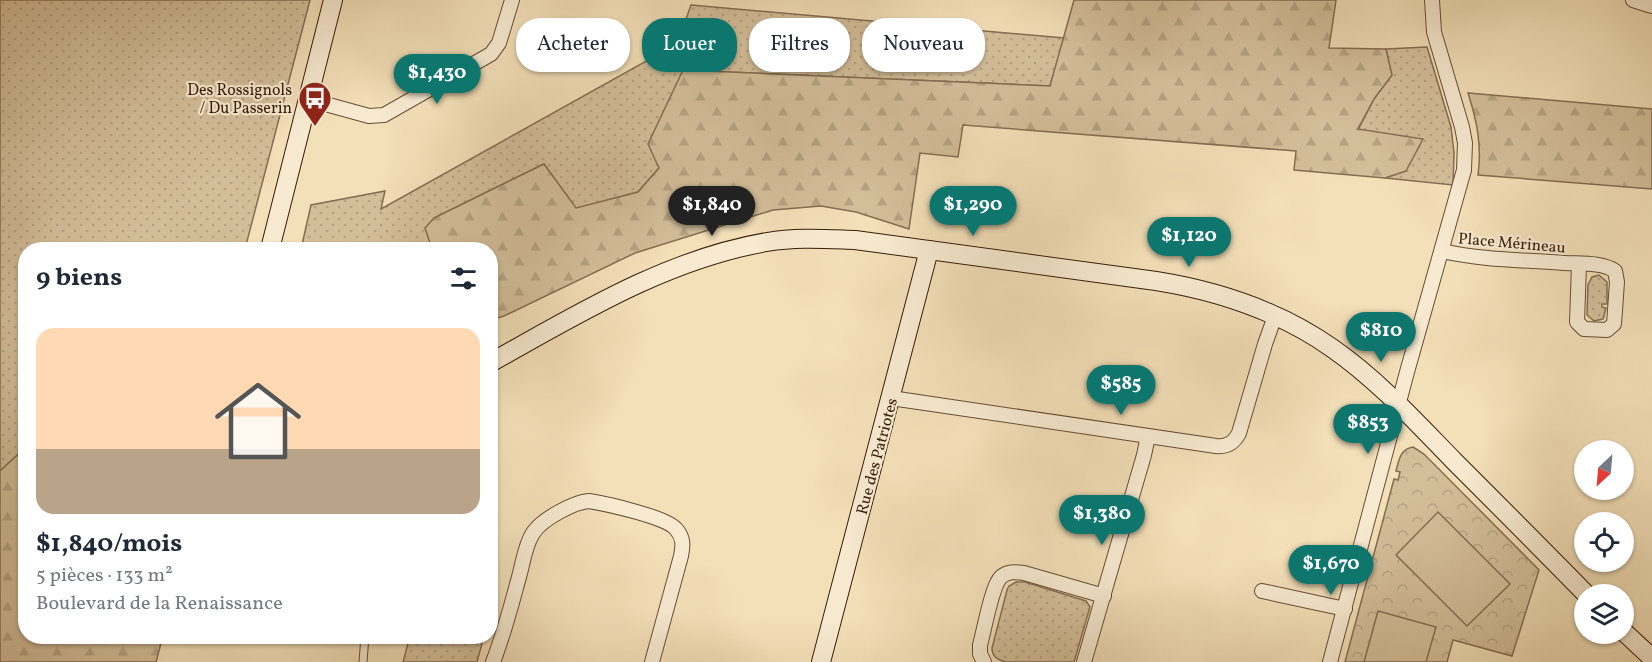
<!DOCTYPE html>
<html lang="fr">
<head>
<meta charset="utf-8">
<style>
	:root { --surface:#fff; --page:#f2f2f3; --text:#1f2937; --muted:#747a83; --line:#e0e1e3; --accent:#0f766e }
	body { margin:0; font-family:Vollkorn,serif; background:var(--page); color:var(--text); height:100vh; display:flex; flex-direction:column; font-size:22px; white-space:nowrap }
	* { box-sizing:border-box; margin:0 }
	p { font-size:20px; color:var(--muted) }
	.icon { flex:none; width:33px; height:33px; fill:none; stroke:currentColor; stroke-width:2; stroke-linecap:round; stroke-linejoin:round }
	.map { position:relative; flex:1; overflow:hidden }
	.side { position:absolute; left:18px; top:242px; width:480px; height:402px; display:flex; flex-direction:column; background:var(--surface); border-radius:24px; box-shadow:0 2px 4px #0004 }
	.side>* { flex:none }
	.guide { position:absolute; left:516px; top:18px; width:570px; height:54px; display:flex; gap:12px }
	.needle { width:39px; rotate:206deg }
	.controls { position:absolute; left:1574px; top:440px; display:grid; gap:12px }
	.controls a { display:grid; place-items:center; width:60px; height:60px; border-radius:50%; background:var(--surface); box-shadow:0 2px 4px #0004; font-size:30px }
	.price { position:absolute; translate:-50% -51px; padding:0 14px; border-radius:21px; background:var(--accent); color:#fff; font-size:20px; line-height:39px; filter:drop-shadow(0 2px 3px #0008) }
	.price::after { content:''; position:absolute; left:50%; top:36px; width:18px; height:14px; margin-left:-9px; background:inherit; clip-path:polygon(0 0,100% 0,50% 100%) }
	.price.on { background:#222; color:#fff }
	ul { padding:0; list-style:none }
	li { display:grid; align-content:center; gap:12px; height:318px; padding:0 18px }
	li+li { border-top:2px solid var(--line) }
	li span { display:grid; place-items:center; height:186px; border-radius:18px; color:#555 }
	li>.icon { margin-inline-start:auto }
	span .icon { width:108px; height:108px; fill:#fffc; stroke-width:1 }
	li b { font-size:26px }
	h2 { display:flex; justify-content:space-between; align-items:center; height:72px; padding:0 18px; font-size:26px }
	.tag { padding:0 21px; border-radius:24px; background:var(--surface); box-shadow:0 2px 4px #0004; font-size:21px; line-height:54px }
	.tag.on { background:var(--accent); color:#fff }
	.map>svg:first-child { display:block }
</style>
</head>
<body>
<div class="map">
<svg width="1652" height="662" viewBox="0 0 1652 662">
	<defs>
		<pattern id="grass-dots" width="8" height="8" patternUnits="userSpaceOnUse" patternTransform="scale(1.5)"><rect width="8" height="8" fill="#d3be9a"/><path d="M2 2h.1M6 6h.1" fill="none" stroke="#b6a383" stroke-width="1.8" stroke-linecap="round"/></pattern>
		<pattern id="forest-firs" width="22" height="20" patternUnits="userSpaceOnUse" patternTransform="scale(1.5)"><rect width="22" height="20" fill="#d3be9a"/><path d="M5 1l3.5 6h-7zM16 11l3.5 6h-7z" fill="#b6a383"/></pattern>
		<pattern id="park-crowns" width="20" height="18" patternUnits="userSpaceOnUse" patternTransform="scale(1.5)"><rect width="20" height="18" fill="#d3be9a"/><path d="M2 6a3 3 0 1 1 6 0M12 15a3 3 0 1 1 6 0" fill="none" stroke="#b6a383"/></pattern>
	</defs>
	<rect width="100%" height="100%" fill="#f3dfb8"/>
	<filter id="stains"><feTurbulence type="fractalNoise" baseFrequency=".00333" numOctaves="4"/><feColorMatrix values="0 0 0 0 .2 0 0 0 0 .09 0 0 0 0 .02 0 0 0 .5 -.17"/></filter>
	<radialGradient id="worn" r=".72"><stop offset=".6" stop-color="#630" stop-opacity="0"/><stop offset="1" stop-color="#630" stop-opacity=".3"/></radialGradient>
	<!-- grass -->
	<g fill="url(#grass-dots)" stroke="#866e52" stroke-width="1.5">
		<path d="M 0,0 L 310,0 L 245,249 L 26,249 L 25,448 L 0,471 Z"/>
		<path d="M 691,5 L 1064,38 L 1050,86 L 683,70 L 659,168 L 638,192 L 576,209 L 544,164 L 434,218 L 430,243 L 436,249 L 301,249 L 311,205 L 385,191 L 381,209 L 677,44 Z"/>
		<path d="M 1427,47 L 1451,127 L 1454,153 L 1453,185 L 1385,178 L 1406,171 L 1358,130 L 1374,99 L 1391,75 L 1386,49 Z"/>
		<path d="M 1599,275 L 1607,282 L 1607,304 L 1602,304 L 1602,307 L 1606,308 L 1603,319 L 1594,321 L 1587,315 L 1588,285 L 1592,277 Z"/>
		<path d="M 1016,582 L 1025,582 L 1086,601 L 1090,607 L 1074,662 L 1006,662 C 998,660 992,657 992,648 L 1007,590 L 1009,586 Z"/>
		<path d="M 410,636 L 484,636 L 477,662 L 403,662 Z"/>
	</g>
	<!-- forest -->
	<g fill="url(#forest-firs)" stroke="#866e52" stroke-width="1.5">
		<path d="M 1074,0 L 1336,0 L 1329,48 L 1386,49 L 1392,75 L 1374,99 L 1358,129 L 1423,139 L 1406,171 L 1385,178 L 1294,170 L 1296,151 L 963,125 L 958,157 L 920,153 L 909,229 L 856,212 L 821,206 L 773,210 L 635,253 L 504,316 L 491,320 L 490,249 L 436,249 L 430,243 L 425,228 L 434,218 L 544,164 L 576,208 L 638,192 L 659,168 L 648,144 L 683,70 L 1050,86 Z"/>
		<path d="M 1468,93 L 1652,109 L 1652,189 L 1478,175 C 1482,146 1477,121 1468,93 Z"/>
		<path d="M 25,448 L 26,636 L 163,636 L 156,662 L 0,662 L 0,471 Z"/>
	</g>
	<!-- park -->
	<path fill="url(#park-crowns)" stroke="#866e52" stroke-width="1.5" d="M 1413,447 L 1424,454 L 1539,570 L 1512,656 L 1453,640 L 1447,662 L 1345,662 L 1394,479 L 1398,480 L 1400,472 L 1396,471 C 1399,460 1400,449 1413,447 Z"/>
	<!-- garden -->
	<g fill="#d3be9a" stroke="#866e52" stroke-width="1.5">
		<path d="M 1438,512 L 1510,584 L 1467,626 L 1396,555 Z"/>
		<path d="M 1378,611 L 1436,627 L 1426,662 L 1364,662 Z"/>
	</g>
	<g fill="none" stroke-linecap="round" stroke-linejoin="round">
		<defs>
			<path id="lane" d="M 363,662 L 365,636"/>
			<g id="street">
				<path d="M 1633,0 L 1652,6"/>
				<path d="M 307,99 L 369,116 L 384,115 L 491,54 L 499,43 L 512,0"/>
				<path d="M 1442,251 C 1482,260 1524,260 1564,263 C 1580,264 1602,262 1615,271 L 1617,282 L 1614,324 L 1607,330 L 1584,329 L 1577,322 L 1579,264"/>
				<path d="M 891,398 L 1216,446 C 1227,447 1234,443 1239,433 L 1265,344 L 1275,316"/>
				<path d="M 1262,591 L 1345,609"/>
				<path d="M 493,662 C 504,634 511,606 519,577 C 523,563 525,545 533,533 C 542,519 574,502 589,501 C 607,504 666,517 676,529 C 684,538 683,546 681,556 L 652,662"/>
				<path d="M 984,662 L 980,654 L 980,645 C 984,631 992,585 1001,577 C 1008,571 1015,572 1024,573 L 1104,596"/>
				<path d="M 1084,662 L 1144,455 L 1148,436"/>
				<path d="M 1330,662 L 1407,372 L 1464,170 L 1465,143 L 1462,127 L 1434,32 L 1432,0"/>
			</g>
			<g id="secondary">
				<path d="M 270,249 L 333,0"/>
				<path d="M 490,363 C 578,314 667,259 767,242 C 796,237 825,239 855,240 L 1156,281 C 1219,291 1279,311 1332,348 C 1378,380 1416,422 1455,462 C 1499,506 1543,550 1586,594"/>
				<path d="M 1623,631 L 1652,658"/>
				<path d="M 821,662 L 929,250"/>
			</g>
		</defs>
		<!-- lane casing -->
		<use href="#lane" stroke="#674e35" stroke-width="9"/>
		<!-- street casing -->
		<use href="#street" stroke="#674e35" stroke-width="16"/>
		<!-- secondary casing -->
		<use href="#secondary" stroke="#381d09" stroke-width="20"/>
		<!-- lane -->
		<use href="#lane" stroke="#f7ead1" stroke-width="7"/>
		<!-- street -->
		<use href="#street" stroke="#f7ead1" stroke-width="14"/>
		<!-- secondary -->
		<use href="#secondary" stroke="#f7ead1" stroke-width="18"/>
	</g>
	<!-- icons -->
	<defs>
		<symbol id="bus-pin" viewBox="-11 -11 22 30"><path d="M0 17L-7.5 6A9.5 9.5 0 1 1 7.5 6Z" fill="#8f2418" stroke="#f7ead1"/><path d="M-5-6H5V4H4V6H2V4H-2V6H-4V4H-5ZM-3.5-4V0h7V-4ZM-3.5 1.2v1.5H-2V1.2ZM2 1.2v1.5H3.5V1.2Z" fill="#fff"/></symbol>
	</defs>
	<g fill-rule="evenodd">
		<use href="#bus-pin" x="296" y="79" width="38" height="52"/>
	</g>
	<g text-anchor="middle" stroke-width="4.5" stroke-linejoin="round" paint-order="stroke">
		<!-- poi labels -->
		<g font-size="16" fill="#381d09" stroke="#f7ead1" text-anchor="end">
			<text x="292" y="95">Des Rossignols<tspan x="292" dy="18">/ Du Passerin</tspan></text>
		</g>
		<!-- street labels -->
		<g font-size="16" fill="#381d09" stroke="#f7ead1">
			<text transform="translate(1512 242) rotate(5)" y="6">Place Mérineau</text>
			<text transform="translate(876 456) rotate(-75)" y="6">Rue des Patriotes</text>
		</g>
	</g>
	<rect width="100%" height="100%" filter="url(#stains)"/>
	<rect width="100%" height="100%" fill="url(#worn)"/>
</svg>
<div class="controls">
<a><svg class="needle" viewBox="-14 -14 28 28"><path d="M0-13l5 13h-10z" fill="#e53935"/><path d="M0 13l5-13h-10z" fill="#747a83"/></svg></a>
<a><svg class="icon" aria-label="locate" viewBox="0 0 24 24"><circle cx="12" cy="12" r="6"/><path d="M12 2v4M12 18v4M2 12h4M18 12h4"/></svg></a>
<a><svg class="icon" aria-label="layers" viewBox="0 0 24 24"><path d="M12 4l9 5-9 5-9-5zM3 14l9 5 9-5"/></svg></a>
</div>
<b class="price" style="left:437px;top:105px">$1,430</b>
<b class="price on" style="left:712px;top:237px">$1,840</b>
<b class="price" style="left:973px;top:237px">$1,290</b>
<b class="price" style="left:1189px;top:268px">$1,120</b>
<b class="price" style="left:1381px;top:363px">$810</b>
<b class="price" style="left:1121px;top:416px">$585</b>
<b class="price" style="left:1368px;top:455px">$853</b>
<b class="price" style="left:1102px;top:546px">$1,380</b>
<b class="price" style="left:1331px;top:596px">$1,670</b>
<div class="guide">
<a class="tag">Acheter</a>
<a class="tag on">Louer</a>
<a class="tag">Filtres</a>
<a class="tag">Nouveau</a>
</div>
<section class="side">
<h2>9 biens<svg class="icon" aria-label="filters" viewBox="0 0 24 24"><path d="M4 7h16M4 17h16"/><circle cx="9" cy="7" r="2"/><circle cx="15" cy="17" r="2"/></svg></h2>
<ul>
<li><span style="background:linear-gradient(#ffd9b3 65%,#b9a48a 0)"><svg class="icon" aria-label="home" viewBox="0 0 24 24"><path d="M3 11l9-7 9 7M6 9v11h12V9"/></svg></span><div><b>$1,840/mois</b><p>5 pièces · 133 m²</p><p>Boulevard de la Renaissance</p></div></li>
</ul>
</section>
</div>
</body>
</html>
